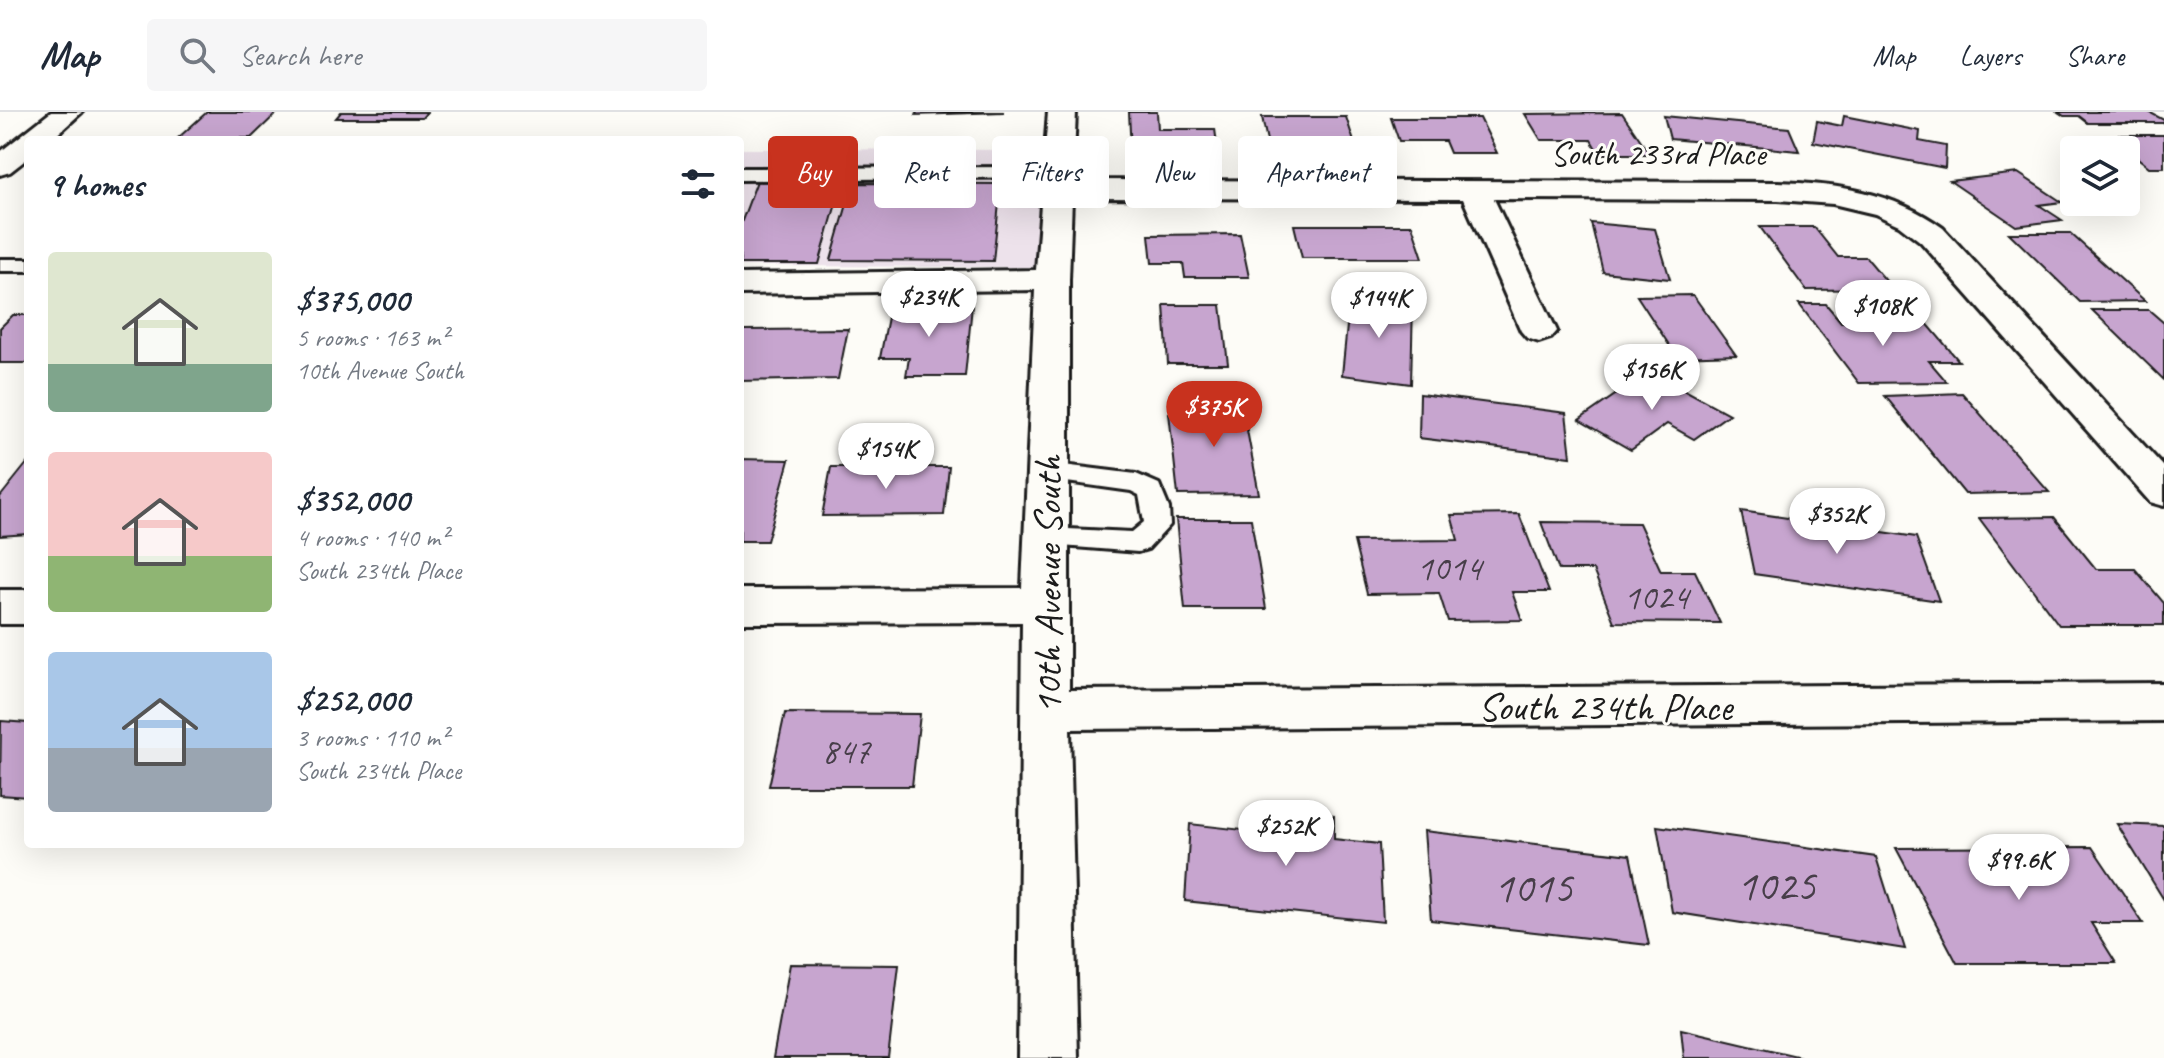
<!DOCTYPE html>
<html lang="en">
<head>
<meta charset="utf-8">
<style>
	:root { --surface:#fff; --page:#f6f6f7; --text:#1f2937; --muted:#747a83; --line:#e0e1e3; --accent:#c8321e }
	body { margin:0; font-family:Caveat,sans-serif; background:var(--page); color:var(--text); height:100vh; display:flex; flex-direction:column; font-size:30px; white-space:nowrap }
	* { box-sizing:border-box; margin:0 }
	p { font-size:26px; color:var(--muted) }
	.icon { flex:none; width:44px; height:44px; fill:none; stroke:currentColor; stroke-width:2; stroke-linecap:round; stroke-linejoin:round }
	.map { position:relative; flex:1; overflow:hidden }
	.panel { position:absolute; left:24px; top:24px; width:720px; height:712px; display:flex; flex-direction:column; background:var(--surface); border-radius:8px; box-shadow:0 8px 32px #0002 }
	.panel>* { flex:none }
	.banner { position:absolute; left:768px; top:24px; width:760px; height:72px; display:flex; gap:16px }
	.controls { position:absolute; left:2060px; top:24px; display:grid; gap:16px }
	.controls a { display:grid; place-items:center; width:80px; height:80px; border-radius:8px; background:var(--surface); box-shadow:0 8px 32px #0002; font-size:40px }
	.price { position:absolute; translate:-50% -68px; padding:0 18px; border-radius:28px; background:#fff; color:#222; font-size:26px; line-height:52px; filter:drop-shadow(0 2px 4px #0008) }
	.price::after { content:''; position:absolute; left:50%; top:48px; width:24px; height:18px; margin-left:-12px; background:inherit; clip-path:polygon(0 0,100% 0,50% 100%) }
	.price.current { background:var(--accent); color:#fff }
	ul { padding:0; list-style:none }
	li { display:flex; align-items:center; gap:24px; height:200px; padding:0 24px }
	li span { display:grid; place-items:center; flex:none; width:224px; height:160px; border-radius:8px; color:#555 }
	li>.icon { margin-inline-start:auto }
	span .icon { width:96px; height:96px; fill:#fffc; stroke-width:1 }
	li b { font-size:34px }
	h2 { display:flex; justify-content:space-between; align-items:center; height:96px; padding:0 24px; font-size:34px }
	.tag { padding:0 28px; border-radius:8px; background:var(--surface); box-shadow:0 8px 32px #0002; font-size:28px; line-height:72px }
	.tag.current { background:var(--accent); color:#fff }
	header { display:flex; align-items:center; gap:48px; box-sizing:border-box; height:112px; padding:0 40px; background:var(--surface); border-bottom:2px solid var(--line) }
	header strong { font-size:38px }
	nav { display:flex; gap:44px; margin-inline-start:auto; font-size:28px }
	.search { width:560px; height:72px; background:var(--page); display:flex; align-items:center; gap:20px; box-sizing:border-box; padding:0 28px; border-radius:8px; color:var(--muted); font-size:30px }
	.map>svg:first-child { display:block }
</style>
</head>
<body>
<header>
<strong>Map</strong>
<div class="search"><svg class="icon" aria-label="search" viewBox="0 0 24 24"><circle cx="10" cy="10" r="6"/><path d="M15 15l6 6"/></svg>Search here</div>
<nav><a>Map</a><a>Layers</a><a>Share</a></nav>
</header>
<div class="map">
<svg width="2164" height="946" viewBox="0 0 2164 946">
	<rect width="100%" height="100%" fill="#fdfcf7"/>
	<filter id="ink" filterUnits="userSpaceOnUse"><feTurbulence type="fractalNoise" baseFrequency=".0125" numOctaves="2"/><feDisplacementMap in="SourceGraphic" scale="16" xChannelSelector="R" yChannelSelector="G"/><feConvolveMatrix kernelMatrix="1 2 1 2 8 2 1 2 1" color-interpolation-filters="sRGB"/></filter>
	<g filter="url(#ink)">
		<!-- built -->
		<path fill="#ede2eb" d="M 740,37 L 1042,38 L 1034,155 L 740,154 Z"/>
		<!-- building -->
		<g fill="#c7a5cf" stroke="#1c1c1c" stroke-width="2">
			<path d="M 207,0 L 278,0 L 251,26 L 178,26 Z"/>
			<path d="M 341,0 L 427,0 L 422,6 L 336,6 Z"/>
			<path d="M 917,0 L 1004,0 L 916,3 Z"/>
			<path d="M 1129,0 L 1157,0 L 1158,17 L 1215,17 L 1218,40 L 1131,40 Z"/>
			<path d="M 2058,0 L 2149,0 L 2164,8 L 2164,11 L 2088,11 L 2079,4 L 2064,4 Z"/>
			<path d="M 1622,1 L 1650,42 L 1599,42 L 1591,28 L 1541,28 L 1525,2 Z"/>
			<path d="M 1664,4 L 1789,16 L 1799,39 L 1670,27 Z"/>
			<path d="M 1844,4 L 1920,19 L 1919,29 L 1946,34 L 1945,56 L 1813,30 L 1817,9 L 1842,14 Z"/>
			<path d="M 1262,5 L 1346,5 L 1358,42 L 1299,42 L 1296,29 L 1267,29 Z"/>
			<path d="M 1391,6 L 1480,6 L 1497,41 L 1450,41 L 1445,29 L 1399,29 Z"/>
			<path d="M 2109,23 L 2164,23 L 2164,55 L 2149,55 Z"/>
			<path d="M 2018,61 L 2062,90 L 2039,93 L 2062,108 L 2016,114 L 1950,69 Z"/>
			<path d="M 757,69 L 842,70 L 819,152 L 740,152 L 740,114 Z"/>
			<path d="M 853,71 L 1001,72 L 993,149 L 831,148 Z"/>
			<path d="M 1591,111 L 1655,117 L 1670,167 L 1603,160 Z"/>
			<path d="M 1294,113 L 1412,113 L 1423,146 L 1302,146 Z"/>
			<path d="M 1760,115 L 1814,115 L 1838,145 L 1866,145 L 1893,177 L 1806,178 Z"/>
			<path d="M 2009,121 L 2070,121 L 2145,189 L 2080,190 Z"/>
			<path d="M 1240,122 L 1249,165 L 1185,165 L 1183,151 L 1152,151 L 1149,123 Z"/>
			<path d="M 1693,183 L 1736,243 L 1677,245 L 1637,184 Z"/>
			<path d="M 1350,184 L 1413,191 L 1411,272 L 1342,263 Z"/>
			<path d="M 1799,192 L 1826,192 L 1841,210 L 1925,209 L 1959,249 L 1929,249 L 1947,270 L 1859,271 Z"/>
			<path d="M 1164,193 L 1221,193 L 1228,252 L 1168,252 Z"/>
			<path d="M 972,194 L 965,264 L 906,264 L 909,246 L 880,246 L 890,195 Z"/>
			<path d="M 2092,198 L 2149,198 L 2164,211 L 2164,268 Z"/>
			<path d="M 13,203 L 28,203 L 28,251 L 0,251 L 0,216 Z"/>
			<path d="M 848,217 L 838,267 L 740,269 L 740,229 L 743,218 Z"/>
			<path d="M 1650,259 L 1729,302 L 1694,327 L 1667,312 L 1631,338 L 1579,308 Z"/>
			<path d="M 1240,281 L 1259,382 L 1178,383 L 1169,301 L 1206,300 L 1204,282 Z"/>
			<path d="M 1962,281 L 2049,380 L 1965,382 L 1885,284 Z"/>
			<path d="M 1420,282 L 1566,301 L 1571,345 L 1419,326 Z"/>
			<path d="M 740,347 L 789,348 L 767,429 L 740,429 Z"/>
			<path d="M 28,350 L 28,422 L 0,424 L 0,385 Z"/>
			<path d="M 831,355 L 949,355 L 944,403 L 822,404 Z"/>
			<path d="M 1741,399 L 1916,425 L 1939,489 L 1754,462 Z"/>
			<path d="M 1519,402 L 1549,480 L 1512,480 L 1522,508 L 1448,509 L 1439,481 L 1367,482 L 1354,429 L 1458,428 L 1451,403 Z"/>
			<path d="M 2054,405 L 2096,457 L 2135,457 L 2164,491 L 2164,513 L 2059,513 L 1979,406 Z"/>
			<path d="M 1176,407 L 1251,407 L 1266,497 L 1185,497 Z"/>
			<path d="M 1541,410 L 1639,411 L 1661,459 L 1695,459 L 1720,511 L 1614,510 L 1593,458 L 1559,458 Z"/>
			<path d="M 785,601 L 920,602 L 912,674 L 769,674 Z"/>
			<path d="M 1,609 L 28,611 L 28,685 L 0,683 Z"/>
			<path d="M 1260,695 L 1334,704 L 1334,727 L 1379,732 L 1383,810 L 1185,789 L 1190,712 L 1260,720 Z"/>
			<path d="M 2117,712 L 2164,714 L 2164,788 Z"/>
			<path d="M 1657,714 L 1876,745 L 1905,837 L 1672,800 Z"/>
			<path d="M 1424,719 L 1630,743 L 1649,833 L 1431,808 Z"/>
			<path d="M 2092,735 L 2143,811 L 2091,811 L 2116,851 L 1957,851 L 1896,736 Z"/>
			<path d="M 790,852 L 899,853 L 888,946 L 773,946 Z"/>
			<path d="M 1681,917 L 1805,946 L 1684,946 Z"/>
		</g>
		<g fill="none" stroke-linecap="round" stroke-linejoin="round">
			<defs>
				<g id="service">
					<path d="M 1059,55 L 1066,57 L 1068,61 L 1066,65 L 740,68 L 740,56 Z"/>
					<rect x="0" y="147" width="28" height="12"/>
					<path d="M 1047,351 L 1136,362 L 1159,372 L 1169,396 L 1170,413 L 1148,437 L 1138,440 L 1036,432 L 1033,425 L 1036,418 L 1046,416 L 1132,420 L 1144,410 L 1139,383 L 1131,379 L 1038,366 L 1034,360 L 1038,354 Z"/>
				</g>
				<g id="minor">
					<path d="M 1048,0 L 1076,0 L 1073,68 L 1778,70 C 1838,72 1893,80 1943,116 L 2164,355 L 2164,394 L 2150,390 L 1921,130 L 1899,113 L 1875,102 L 1833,92 L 1778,88 L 1494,87 L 1557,219 L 1551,226 L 1539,230 L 1527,226 L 1521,219 L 1463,87 L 1072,86 L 1069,168 L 1069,578 L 2164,571 L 2164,609 L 1070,617 L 1078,946 L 1018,946 L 1022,510 L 740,511 L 740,477 L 1022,476 L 1035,178 L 740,182 L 740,162 L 1036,158 Z"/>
					<rect x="0" y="478" width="28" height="34"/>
				</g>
				<path id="secondary" d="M 51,0 L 82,0 L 51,28 L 28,28 L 28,46 L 10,60 L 0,63 L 0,40 Z"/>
			</defs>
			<!-- service casing -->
			<use href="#service" stroke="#1c1c1c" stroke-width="6"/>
			<!-- minor casing -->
			<use href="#minor" stroke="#1c1c1c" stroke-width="6"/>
			<!-- secondary casing -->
			<use href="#secondary" stroke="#1c1c1c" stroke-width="6"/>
			<!-- service -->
			<use href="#service" fill="#fdfcf7" fill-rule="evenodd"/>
			<!-- minor -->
			<use href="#minor" fill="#fdfcf7" fill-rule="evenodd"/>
			<!-- secondary -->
			<use href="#secondary" fill="#fdfcf7" fill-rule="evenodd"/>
		</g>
	</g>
	<g text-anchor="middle" stroke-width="6" stroke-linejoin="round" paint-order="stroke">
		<!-- far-street labels -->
		<g font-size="34" fill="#1c1c1c" stroke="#fdfcf7">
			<text x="1658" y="53">South 233rd Place</text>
		</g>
		<!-- number labels -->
		<g font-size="36" fill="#473e49">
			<text x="1449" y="468">1014</text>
			<text x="1656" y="497">1024</text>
			<text x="846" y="651">847</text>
		</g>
		<!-- street labels -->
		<g font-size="40" fill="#1c1c1c" stroke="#fdfcf7">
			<text transform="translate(1047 473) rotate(-90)" y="14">10th Avenue South</text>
			<text x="1605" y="608">South 234th Place</text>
		</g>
		<!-- near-number labels -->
		<g font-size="44" fill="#473e49">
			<text x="1776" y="788">1025</text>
			<text x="1533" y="790">1015</text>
		</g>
	</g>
</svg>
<div class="controls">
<a><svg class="icon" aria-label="layers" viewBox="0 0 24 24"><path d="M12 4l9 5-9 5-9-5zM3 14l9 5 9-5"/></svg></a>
</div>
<b class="price" style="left:929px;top:227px">$234K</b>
<b class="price" style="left:1379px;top:228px">$144K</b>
<b class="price" style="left:1883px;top:236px">$108K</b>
<b class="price" style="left:1652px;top:300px">$156K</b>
<b class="price current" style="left:1214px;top:337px">$375K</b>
<b class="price" style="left:886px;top:379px">$154K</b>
<b class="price" style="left:1837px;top:444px">$352K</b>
<b class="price" style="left:1286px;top:756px">$252K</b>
<b class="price" style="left:2019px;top:790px">$99.6K</b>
<div class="banner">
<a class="tag current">Buy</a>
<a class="tag">Rent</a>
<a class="tag">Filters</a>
<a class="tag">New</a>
<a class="tag">Apartment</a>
</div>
<section class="panel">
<h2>9 homes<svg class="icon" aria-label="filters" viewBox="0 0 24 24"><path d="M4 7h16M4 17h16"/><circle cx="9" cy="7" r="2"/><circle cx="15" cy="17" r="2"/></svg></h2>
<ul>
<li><span style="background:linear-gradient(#dfe7d0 70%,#7fa58c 0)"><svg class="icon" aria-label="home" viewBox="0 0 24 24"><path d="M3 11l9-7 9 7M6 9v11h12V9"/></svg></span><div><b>$375,000</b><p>5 rooms · 163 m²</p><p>10th Avenue South</p></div></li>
<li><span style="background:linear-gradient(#f6c9c9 65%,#8fb573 0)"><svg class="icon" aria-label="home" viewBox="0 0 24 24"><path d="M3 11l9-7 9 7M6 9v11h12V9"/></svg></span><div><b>$352,000</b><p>4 rooms · 140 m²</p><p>South 234th Place</p></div></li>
<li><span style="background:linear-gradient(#a9c7e8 60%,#9aa5b1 0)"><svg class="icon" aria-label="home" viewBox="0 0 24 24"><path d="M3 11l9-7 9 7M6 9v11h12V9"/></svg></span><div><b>$252,000</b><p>3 rooms · 110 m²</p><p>South 234th Place</p></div></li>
</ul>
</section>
</div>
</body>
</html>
